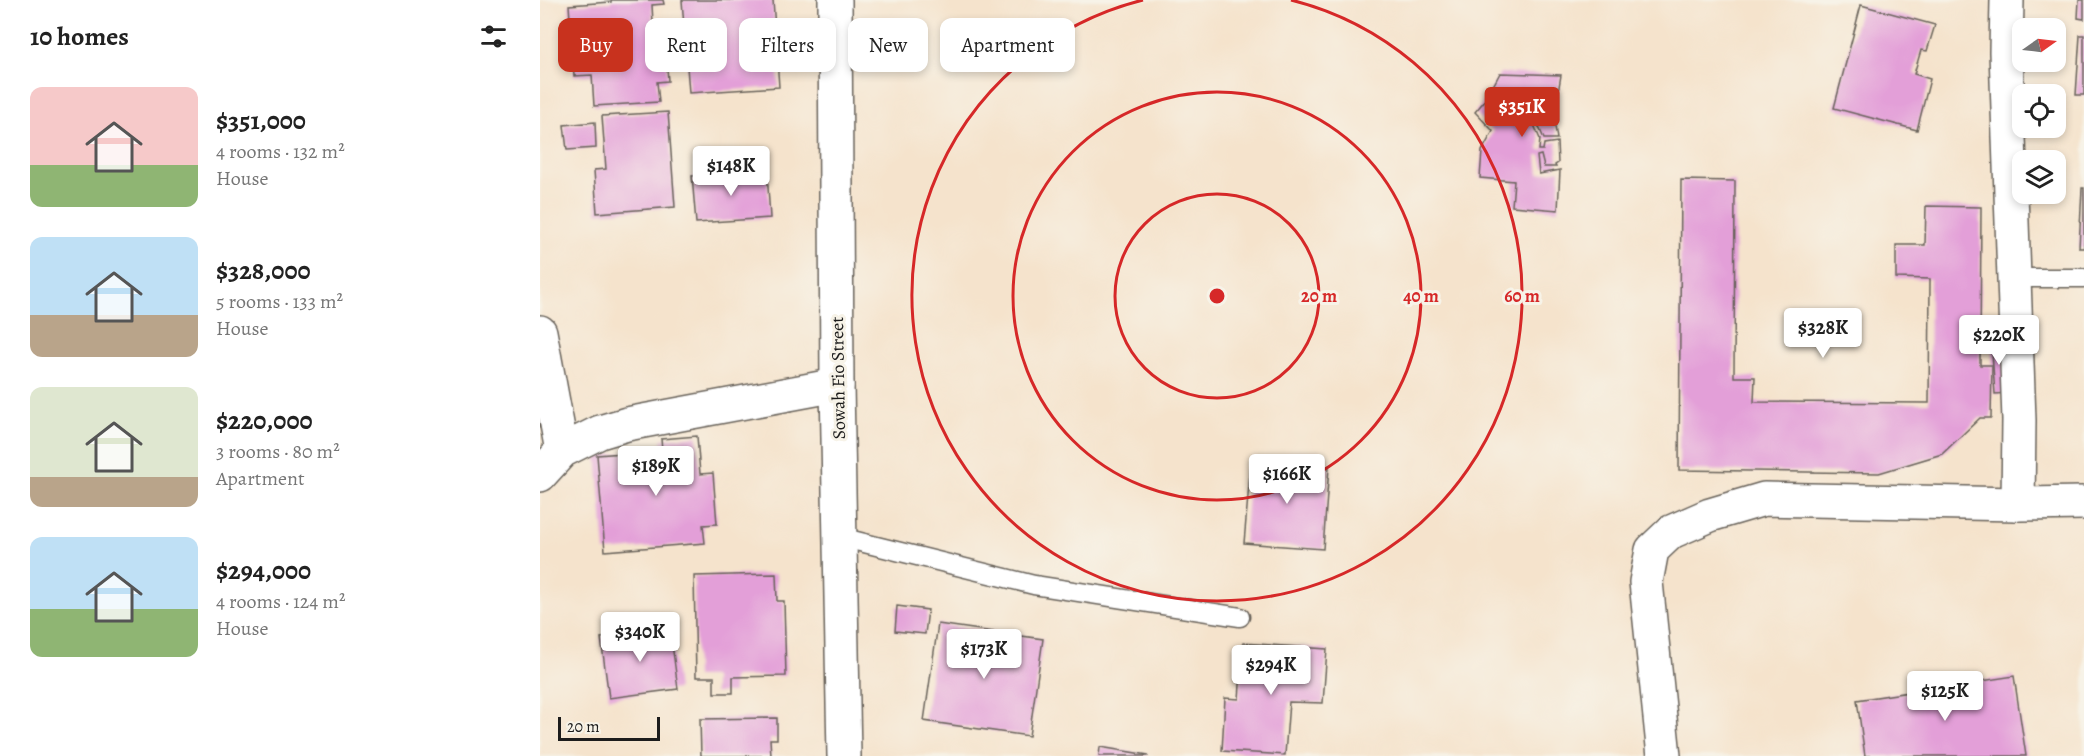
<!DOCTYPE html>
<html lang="en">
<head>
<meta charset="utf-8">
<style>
	:root { --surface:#fff; --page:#f2f2f2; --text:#222; --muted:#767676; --accent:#c8321e }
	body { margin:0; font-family:Alegreya,serif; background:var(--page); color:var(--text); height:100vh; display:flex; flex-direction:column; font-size:22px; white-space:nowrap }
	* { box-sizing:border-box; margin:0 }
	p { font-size:20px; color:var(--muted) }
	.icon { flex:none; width:33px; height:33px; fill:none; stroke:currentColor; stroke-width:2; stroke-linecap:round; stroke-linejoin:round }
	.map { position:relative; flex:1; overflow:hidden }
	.drawer { display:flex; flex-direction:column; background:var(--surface); width:540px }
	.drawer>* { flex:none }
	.hud { position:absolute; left:18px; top:18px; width:570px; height:54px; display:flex; gap:12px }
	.needle { width:39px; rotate:76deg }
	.controls { position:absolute; left:1472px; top:18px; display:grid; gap:12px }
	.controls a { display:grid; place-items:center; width:54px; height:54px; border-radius:12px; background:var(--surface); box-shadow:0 3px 9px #0003; font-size:30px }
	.scale { position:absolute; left:18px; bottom:15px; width:102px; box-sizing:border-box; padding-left:6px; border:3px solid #1c1c1c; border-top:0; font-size:16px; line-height:21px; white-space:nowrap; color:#1c1c1c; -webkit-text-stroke:4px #f7f3e8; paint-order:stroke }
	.price { position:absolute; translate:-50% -51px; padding:0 14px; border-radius:6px; background:#fff; color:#222; font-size:20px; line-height:39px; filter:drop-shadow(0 2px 3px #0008) }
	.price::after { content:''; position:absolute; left:50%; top:36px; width:18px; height:14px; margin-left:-9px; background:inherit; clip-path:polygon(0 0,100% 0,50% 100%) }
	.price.active { background:var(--accent); color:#fff }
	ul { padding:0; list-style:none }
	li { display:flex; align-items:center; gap:18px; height:150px; padding:0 30px }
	li span { display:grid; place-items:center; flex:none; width:168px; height:120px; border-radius:12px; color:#555 }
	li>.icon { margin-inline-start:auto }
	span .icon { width:72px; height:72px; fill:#fffc; stroke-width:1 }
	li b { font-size:26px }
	h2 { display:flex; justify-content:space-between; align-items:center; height:72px; padding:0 30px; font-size:26px }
	.pill { padding:0 21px; border-radius:12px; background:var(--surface); box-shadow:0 3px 9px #0003; font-size:21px; line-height:54px }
	.pill.active { background:var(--accent); color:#fff }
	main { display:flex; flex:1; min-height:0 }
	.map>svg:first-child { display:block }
</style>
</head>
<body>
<main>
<section class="drawer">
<h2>10 homes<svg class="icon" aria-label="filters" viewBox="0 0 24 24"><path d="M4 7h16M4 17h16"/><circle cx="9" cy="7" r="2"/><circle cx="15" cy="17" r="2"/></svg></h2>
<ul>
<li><span style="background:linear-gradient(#f6c9c9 65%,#8fb573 0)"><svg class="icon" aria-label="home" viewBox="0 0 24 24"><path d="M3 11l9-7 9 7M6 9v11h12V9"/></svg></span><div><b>$351,000</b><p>4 rooms · 132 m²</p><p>House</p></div></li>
<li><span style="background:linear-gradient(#bfe0f5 65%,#b9a48a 0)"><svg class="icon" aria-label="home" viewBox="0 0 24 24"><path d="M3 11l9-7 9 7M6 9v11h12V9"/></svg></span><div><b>$328,000</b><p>5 rooms · 133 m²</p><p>House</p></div></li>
<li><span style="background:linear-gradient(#dfe7d0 75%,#b9a48a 0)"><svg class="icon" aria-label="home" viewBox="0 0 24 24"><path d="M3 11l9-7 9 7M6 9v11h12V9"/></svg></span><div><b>$220,000</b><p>3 rooms · 80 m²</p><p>Apartment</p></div></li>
<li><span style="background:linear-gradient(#bfe0f5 60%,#8fb573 0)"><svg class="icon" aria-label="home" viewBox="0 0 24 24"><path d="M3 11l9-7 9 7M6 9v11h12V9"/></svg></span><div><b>$294,000</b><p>4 rooms · 124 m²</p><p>House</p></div></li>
</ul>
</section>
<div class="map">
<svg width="1544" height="756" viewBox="0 0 1544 756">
	<rect width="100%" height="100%" fill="#f7f3e8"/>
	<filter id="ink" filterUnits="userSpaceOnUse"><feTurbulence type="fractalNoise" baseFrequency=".0167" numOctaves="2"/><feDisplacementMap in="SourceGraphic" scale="12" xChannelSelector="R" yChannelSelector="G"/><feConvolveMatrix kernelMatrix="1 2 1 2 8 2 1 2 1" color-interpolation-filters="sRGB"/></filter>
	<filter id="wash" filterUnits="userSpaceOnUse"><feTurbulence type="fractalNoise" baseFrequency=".008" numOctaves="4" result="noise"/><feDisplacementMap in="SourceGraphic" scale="24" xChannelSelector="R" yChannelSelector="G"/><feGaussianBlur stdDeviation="1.35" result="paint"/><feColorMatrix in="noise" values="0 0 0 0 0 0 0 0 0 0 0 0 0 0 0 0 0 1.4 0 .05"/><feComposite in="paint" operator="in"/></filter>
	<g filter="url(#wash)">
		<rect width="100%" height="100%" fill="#f5e3cc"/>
		<g id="blocks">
			<!-- building -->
			<g fill="#e39fd8">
				<path d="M 71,0 L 123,0 L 124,4 L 112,5 L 114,41 L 125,40 L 128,81 L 117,82 L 119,102 L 54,106 L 52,75 L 34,76 L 29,5 L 71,2 Z"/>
				<path d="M 142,0 L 233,0 L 239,87 L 149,93 Z"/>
				<path d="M 1539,0 L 1544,0 L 1544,19 L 1538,18 Z"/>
				<path d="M 1321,5 L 1395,25 L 1387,51 L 1381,50 L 1374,74 L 1390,79 L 1377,130 L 1294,108 Z"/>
				<path d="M 1540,35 L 1544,35 L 1544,95 L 1536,95 Z"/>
				<path d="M 960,73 L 1021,75 L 1016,105 L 999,109 L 999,113 L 1013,114 L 1017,139 L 1004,139 L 996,120 L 992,120 L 1000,139 L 999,150 L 1003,150 L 1004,144 L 1017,142 L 1018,163 L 1015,165 L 1016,167 L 1004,167 L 1001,155 L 997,156 L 999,174 L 1020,170 L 1018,210 L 972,206 L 974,181 L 940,178 L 942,151 L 953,131 L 935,112 L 946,99 Z"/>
				<path d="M 128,112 L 135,207 L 57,213 L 54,170 L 66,169 L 62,116 Z"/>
				<path d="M 55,122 L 56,148 L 27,150 L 24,125 Z"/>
				<path d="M 227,171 L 230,218 L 156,223 L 152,176 Z"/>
				<path d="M 1141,180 L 1195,181 L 1194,377 L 1215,377 L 1214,402 L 1389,403 L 1390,279 L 1356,278 L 1356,245 L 1385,245 L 1386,206 L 1441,207 L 1440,365 L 1452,365 L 1451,418 L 1440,418 L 1402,454 L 1339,473 L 1139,470 Z"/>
				<path d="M 1542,188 L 1544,188 L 1544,248 L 1539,248 Z"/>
				<path d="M 1462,338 L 1467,393 L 1455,394 L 1451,339 Z"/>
				<path d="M 157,436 L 160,474 L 173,473 L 177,524 L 163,525 L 165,543 L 65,551 L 57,455 L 122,450 L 121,439 Z"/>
				<path d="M 711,461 L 789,467 L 783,549 L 704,543 Z"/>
				<path d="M 236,574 L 237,601 L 244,601 L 246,676 L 193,677 L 193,693 L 174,693 L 174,677 L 156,677 L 154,576 Z"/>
				<path d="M 357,606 L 388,610 L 385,634 L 355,631 Z"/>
				<path d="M 398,624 L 503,639 L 489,736 L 384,721 Z"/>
				<path d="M 130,629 L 138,689 L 69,698 L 61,638 Z"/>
				<path d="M 703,643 L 787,649 L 783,703 L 749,702 L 745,755 L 682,751 L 685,698 L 699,699 Z"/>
				<path d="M 1474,676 L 1486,756 L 1325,756 L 1317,700 Z"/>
				<path d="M 237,718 L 237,739 L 230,739 L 231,756 L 161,756 L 160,719 Z"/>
				<path d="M 560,747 L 608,755 L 608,756 L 559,756 Z"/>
			</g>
		</g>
	</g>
	<g filter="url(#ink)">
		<use href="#blocks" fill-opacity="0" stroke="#68625a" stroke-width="1.5"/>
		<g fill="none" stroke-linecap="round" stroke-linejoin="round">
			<defs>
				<g id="service">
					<path d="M 1472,278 L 1544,278"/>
					<path d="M 300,537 L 494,585 L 700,617"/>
				</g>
				<g id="minor">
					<path d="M 295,0 L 297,385 L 304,756"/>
					<path d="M 1467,0 L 1466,52 L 1479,420 L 1478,504 L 1544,503"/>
					<path d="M 0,332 L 22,451"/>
					<path d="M 0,475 L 22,451 L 60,432 L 87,424 L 297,385"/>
					<path d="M 1124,756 L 1106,582 L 1112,550 L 1131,532 L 1170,515 L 1224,499 L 1478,504"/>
				</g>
			</defs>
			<!-- service casing -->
			<use href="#service" stroke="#68625a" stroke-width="21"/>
			<!-- minor casing -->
			<use href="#minor" stroke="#68625a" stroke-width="36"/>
			<!-- service -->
			<use href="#service" stroke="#fff" stroke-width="18"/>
			<!-- minor -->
			<use href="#minor" stroke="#fff" stroke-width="33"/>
		</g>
	</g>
	<!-- distance rings -->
	<g fill="none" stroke="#d62828" stroke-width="3">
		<circle cx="677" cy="296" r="102"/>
		<circle cx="677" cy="296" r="204"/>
		<path d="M751 0A305 305 0 1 1 603 0"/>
	</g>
	<g text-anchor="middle" stroke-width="6" stroke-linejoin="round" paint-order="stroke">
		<!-- street labels -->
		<g font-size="18" fill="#1c1c1c" stroke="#f7f3e8">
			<text transform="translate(298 378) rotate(-91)" y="6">Sowah Fio Street</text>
		</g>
	</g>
	<circle cx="677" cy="296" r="9" fill="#d62828" stroke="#f7f3e8" stroke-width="3"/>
	<g font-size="18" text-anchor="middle" font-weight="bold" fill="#d62828" stroke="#f7f3e8" stroke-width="6" stroke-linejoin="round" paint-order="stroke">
		<text x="779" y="302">20 m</text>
		<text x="881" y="302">40 m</text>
		<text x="982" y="302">60 m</text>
	</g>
</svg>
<div class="controls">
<a><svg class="needle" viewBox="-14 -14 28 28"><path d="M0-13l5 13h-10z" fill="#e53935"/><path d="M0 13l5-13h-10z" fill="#767676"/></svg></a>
<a><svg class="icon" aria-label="locate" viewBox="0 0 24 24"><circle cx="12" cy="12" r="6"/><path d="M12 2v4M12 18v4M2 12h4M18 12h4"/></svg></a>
<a><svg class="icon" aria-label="layers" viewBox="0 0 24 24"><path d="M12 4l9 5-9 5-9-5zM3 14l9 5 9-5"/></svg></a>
</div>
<div class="scale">20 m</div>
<b class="price active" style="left:982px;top:138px">$351K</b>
<b class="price" style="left:191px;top:197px">$148K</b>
<b class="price" style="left:1283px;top:359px">$328K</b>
<b class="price" style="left:1459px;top:366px">$220K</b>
<b class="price" style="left:116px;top:497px">$189K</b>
<b class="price" style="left:747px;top:505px">$166K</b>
<b class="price" style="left:100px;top:663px">$340K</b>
<b class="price" style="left:444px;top:680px">$173K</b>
<b class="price" style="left:731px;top:696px">$294K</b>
<b class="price" style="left:1405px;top:722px">$125K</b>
<div class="hud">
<a class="pill active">Buy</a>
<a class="pill">Rent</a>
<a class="pill">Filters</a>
<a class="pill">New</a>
<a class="pill">Apartment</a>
</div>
</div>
</main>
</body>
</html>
